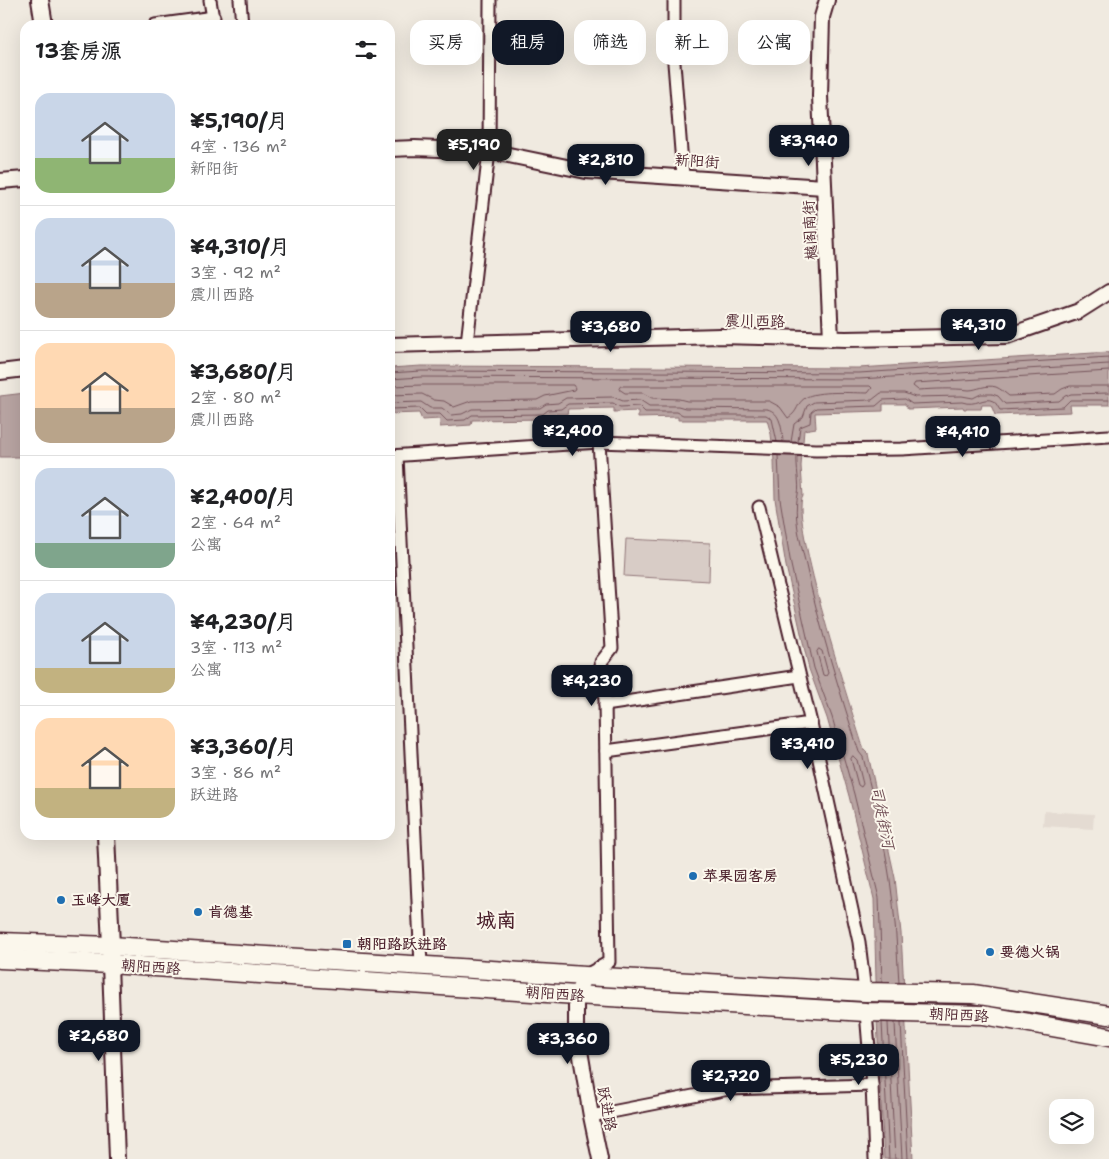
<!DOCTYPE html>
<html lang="zh">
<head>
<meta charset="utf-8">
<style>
	:root { --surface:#fff; --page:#f6f6f6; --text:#202124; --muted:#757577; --line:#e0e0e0; --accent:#111827 }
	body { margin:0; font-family:"Shantell Sans","LXGW WenKai TC",sans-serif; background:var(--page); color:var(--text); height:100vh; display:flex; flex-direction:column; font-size:19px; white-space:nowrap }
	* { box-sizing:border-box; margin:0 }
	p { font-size:16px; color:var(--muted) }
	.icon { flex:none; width:28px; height:28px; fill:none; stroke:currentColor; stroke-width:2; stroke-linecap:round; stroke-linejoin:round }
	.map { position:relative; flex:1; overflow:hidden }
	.panel { position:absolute; left:20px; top:20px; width:375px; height:820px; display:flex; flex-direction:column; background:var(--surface); border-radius:15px; box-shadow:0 5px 20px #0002 }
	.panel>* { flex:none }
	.hud { position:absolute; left:410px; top:20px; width:475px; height:45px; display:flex; gap:10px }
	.tools { position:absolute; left:1049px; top:1099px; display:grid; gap:10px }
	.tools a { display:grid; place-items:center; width:45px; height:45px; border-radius:10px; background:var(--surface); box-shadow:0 5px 20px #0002; font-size:25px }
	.price { position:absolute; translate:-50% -42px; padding:0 11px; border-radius:10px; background:var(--accent); color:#fff; font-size:16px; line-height:32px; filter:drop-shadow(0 1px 2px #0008) }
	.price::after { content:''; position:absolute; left:50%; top:30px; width:15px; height:11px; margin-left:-8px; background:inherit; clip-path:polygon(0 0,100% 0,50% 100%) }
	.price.selected { background:#222; color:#fff }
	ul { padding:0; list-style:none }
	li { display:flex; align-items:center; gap:15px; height:125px; padding:0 15px }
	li+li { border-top:1px solid var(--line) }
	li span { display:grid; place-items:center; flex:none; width:140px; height:100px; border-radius:15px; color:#555 }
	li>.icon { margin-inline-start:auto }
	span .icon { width:60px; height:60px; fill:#fffc; stroke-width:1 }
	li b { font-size:21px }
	h2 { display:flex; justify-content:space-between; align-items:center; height:60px; padding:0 15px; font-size:21px }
	.chip { padding:0 18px; border-radius:15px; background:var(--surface); box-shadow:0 5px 20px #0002; font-size:18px; line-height:45px }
	.chip.selected { background:var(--accent); color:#fff }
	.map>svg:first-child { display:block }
</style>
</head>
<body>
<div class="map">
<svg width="1109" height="1159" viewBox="0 0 1109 1159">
	<rect width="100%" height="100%" fill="#f0eae0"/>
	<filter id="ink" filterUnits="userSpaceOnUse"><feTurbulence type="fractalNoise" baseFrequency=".02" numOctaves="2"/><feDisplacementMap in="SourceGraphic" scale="10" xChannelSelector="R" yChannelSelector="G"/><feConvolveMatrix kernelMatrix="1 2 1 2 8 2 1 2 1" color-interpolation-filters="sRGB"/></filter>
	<g filter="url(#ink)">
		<!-- built -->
		<path fill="#e4dbd2" d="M 1044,811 L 1094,814 L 1093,829 L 1043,826 Z"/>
		<!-- green -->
		<path fill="#d8ccc6" stroke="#917678" d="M 626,539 L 710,543 L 709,581 L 624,576 Z"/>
		<!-- water -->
		<g fill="#b8a4a2" stroke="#8c6f72">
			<path d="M 1109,352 L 1109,405 L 1070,405 L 1071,412 L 995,415 L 991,405 L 982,405 L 981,409 L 964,409 L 963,407 L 908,409 L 905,404 L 883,404 L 883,411 L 815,413 L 816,428 L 804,430 L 801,466 L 803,496 C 789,517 853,716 864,750 L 868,754 L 895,878 L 901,933 L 913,1159 L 884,1159 L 877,1020 L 874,899 L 849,796 L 827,718 L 809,669 L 786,566 L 775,499 L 774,460 L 771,434 L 767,420 L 678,420 L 678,417 L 638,418 L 638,411 L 614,412 L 614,408 L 568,409 L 567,414 L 549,414 L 549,419 L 472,420 L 471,425 L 440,427 L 440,419 L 422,420 L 419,413 L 390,414 L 390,368 L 421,366 L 859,368 Z"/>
			<path d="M 25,393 L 25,457 L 0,457 L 0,396 Z"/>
		</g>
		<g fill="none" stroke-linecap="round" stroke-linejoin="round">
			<!-- shore -->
			<g stroke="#76545b" stroke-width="1">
				<path d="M 1109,371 L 915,383 L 913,386 L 918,390 C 935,389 952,388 969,390 C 977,390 986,384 996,387 C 1001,389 1005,393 1009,396 L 1055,394 L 1062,389 L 1070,386 L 1109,386"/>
				<path d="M 390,373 L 421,371 L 859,373 L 1109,357"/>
				<path d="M 390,379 L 421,377 L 859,379 L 1109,364"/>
				<path d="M 390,386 L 422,385 L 573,385 L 575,388 L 574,390 L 545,396 L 537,400 L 471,401 L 454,407 L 444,401 L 434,400 L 422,394 L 390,395"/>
				<path d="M 621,386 L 870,386 L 872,388 L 868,393 C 853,393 816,390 805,398 C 796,404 799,411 788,418 L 780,407 L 769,401 L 687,401 L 679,399 L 652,398 L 643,393 L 625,393 L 619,389 Z"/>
				<path d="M 390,403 L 421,402 L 430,408 L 442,408 L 451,415 L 462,414 L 472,409 L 540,408 L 546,404 L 558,403 L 566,398 L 613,397 L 623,401 L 640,400 L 649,406 L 678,406 L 685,408 L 767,409 C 781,412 782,430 783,442"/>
				<path d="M 390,409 L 420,408 L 426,414 L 440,414 L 447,421 L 465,420 L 472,415 L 543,414 L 548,410 L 561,409 L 568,404 L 613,403 L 620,407 L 639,406 L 645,412 L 677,412 L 683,415 L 766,415 L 772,419 L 777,442"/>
				<path d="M 791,442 L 794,424 L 803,417 L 807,406 L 814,402 L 872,400 L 881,393 L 904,393 L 915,397 L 962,396 L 973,398 L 981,394 L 992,394 L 998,396 L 1005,404 L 1059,401 L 1065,396 L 1071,394 L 1109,393"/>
				<path d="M 798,442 L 800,427 L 810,423 L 811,412 L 816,408 L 876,406 L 883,400 L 905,399 L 912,404 L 962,402 C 976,407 984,396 993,401 C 997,403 998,408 1000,410 L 1063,407 L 1070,400 L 1109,400"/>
				<path d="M 778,455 L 780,499 L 791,565 L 814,668 L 832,717 L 854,794 L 879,898 L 882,982"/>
				<path d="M 797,456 C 796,467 800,485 798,494 C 793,516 800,540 805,561 C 819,626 839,689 859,752 L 863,757 C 873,798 884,839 890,880 C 895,914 897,948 899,983"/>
				<path d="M 819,649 L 822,651 L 828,673 L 826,676 L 823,675 L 817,652 Z"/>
				<path d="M 853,756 L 857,760 L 863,784 L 861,787 L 858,785 L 851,759 Z"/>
				<path d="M 882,1022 L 889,1159"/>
				<path d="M 888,1023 L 895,1159"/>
				<path d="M 895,1023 L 902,1159"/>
				<path d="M 901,1023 L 908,1159"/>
			</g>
			<defs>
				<g id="minor">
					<path d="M 210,0 L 214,25"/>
					<path d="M 240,0 L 242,25"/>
					<path d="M 674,0 L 674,63 L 683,176"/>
					<path d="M 155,25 L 214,17"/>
					<path d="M 467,343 L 489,151 L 490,0"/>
					<path d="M 390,456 L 599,442 L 816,450 L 902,449 L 1109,436"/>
					<path d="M 397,456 L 421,965"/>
					<path d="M 759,507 L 811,723"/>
					<path d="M 605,705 L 799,676"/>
					<path d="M 606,751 L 811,723 L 859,942 L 865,992"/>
					<path d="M 586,975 L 609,962 L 605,701 L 601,662 L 612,648 L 599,442"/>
					<path d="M 866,1012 L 872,1085 L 875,1159"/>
					<path d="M 591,1116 L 729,1089 L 872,1085"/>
				</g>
				<g id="tertiary">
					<path d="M 827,0 L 822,17 L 820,96 L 831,339"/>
					<path d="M 390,149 L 415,148 L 489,151 L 586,171 L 824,187"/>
					<path d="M 0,181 L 25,179"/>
					<path d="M 390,345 L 720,336 L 846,339 L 1007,336 L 1079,311 L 1109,292"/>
					<path d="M 0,372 L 25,369"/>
					<path d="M 110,964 L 117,1159"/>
					<path d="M 585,976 L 576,995 L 576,1027 L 591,1116 L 600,1159"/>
				</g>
				<g id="secondary">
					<path d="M 40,0 L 44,25"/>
					<path d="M 106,835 L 111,946 L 110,964"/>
				</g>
				<g id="primary">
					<path d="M 0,942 L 111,946 L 585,976 L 865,992 L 973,994 L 1109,1015"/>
					<path d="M 0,959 L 110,964 L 576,995 L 866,1012 L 983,1015 L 1109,1037"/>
				</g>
			</defs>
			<!-- minor casing -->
			<use href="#minor" stroke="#4a1f2b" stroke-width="15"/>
			<!-- tertiary casing -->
			<use href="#tertiary" stroke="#4a1f2b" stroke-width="18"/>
			<!-- secondary casing -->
			<use href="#secondary" stroke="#4a1f2b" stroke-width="20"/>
			<!-- primary casing -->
			<use href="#primary" stroke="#4a1f2b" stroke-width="21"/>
			<!-- minor -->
			<use href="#minor" stroke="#fbf7ec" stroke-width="11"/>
			<!-- tertiary -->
			<use href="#tertiary" stroke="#fbf7ec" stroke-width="14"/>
			<!-- secondary -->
			<use href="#secondary" stroke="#fbf7ec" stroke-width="16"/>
			<!-- primary -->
			<use href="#primary" stroke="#fbf7ec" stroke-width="18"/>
		</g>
	</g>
	<!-- markers -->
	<g fill="#1f6fb2" stroke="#fbf7ec" stroke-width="2">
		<circle cx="693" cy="876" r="5"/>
		<circle cx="61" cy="900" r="5"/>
		<circle cx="198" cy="912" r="5"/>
		<rect x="342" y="939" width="10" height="10" rx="2.5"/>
		<circle cx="990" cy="952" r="5"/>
	</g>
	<g text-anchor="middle" stroke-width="4" stroke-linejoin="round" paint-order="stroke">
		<!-- street labels -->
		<g font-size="15" fill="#4a1f2b" stroke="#fbf7ec">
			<text transform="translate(697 161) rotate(4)" y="5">新阳街</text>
			<text transform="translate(810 230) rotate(-93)" y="5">樾阁南街</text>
			<text transform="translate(755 321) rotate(1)" y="5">震川西路</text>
			<text transform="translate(151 967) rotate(4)" y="5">朝阳西路</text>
			<text transform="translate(555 994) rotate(4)" y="5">朝阳西路</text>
			<text transform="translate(959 1015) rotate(3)" y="5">朝阳西路</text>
			<text transform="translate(607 1109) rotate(79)" y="5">跃进路</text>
		</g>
		<!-- poi labels -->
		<g font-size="15" font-weight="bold" fill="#4a1f2b" stroke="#fbf7ec" text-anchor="start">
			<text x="703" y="881">苹果园客房</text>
			<text x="71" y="905">玉峰大厦</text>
			<text x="208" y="917">肯德基</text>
			<text x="357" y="949">朝阳路跃进路</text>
			<text x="1000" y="957">要德火锅</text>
		</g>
		<!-- water labels -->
		<g font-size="16" font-style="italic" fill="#704e55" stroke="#fbf7ec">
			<text transform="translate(883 817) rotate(78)" y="6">司徒街河</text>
		</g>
		<!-- district labels -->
		<g font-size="20" font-weight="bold" fill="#4a1f2b" stroke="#fbf7ec">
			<text x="496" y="927">城南</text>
		</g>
	</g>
</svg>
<div class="tools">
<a><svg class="icon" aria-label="layers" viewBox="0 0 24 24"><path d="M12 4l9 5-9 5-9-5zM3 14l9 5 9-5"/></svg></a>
</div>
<b class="price" style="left:809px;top:167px">¥3,940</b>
<b class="price selected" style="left:474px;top:171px">¥5,190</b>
<b class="price" style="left:606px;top:186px">¥2,810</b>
<b class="price" style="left:979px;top:351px">¥4,310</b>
<b class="price" style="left:611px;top:353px">¥3,680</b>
<b class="price" style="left:573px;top:457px">¥2,400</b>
<b class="price" style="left:963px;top:458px">¥4,410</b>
<b class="price" style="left:592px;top:707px">¥4,230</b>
<b class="price" style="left:808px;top:770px">¥3,410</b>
<b class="price" style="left:99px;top:1062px">¥2,680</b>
<b class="price" style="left:568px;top:1065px">¥3,360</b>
<b class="price" style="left:859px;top:1086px">¥5,230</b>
<b class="price" style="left:731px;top:1102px">¥2,720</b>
<div class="hud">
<a class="chip">买房</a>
<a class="chip selected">租房</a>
<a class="chip">筛选</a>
<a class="chip">新上</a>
<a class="chip">公寓</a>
</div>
<section class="panel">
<h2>13套房源<svg class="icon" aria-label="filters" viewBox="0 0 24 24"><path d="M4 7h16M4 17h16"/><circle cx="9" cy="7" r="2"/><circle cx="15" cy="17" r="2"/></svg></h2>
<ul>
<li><span style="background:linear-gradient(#c9d6e8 65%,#8fb573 0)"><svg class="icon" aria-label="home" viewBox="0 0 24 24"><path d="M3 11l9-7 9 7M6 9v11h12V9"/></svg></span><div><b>¥5,190/月</b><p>4室 · 136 m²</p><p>新阳街</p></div></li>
<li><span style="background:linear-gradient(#c9d6e8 65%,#b9a48a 0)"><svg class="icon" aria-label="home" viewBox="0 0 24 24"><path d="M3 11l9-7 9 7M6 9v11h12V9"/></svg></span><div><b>¥4,310/月</b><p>3室 · 92 m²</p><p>震川西路</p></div></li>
<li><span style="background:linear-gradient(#ffd9b3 65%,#b9a48a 0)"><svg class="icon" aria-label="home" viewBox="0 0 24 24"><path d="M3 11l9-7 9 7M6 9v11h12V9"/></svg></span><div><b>¥3,680/月</b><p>2室 · 80 m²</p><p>震川西路</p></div></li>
<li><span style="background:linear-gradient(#c9d6e8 75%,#7fa58c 0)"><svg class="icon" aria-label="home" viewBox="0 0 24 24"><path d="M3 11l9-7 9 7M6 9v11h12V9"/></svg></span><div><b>¥2,400/月</b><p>2室 · 64 m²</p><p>公寓</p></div></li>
<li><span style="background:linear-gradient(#c9d6e8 75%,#c2b280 0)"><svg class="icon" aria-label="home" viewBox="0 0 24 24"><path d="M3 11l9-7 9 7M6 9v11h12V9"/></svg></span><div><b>¥4,230/月</b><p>3室 · 113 m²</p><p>公寓</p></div></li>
<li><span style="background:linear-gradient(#ffd9b3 70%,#c2b280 0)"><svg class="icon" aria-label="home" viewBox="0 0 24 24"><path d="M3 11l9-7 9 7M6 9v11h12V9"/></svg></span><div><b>¥3,360/月</b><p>3室 · 86 m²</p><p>跃进路</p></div></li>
</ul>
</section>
</div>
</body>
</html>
